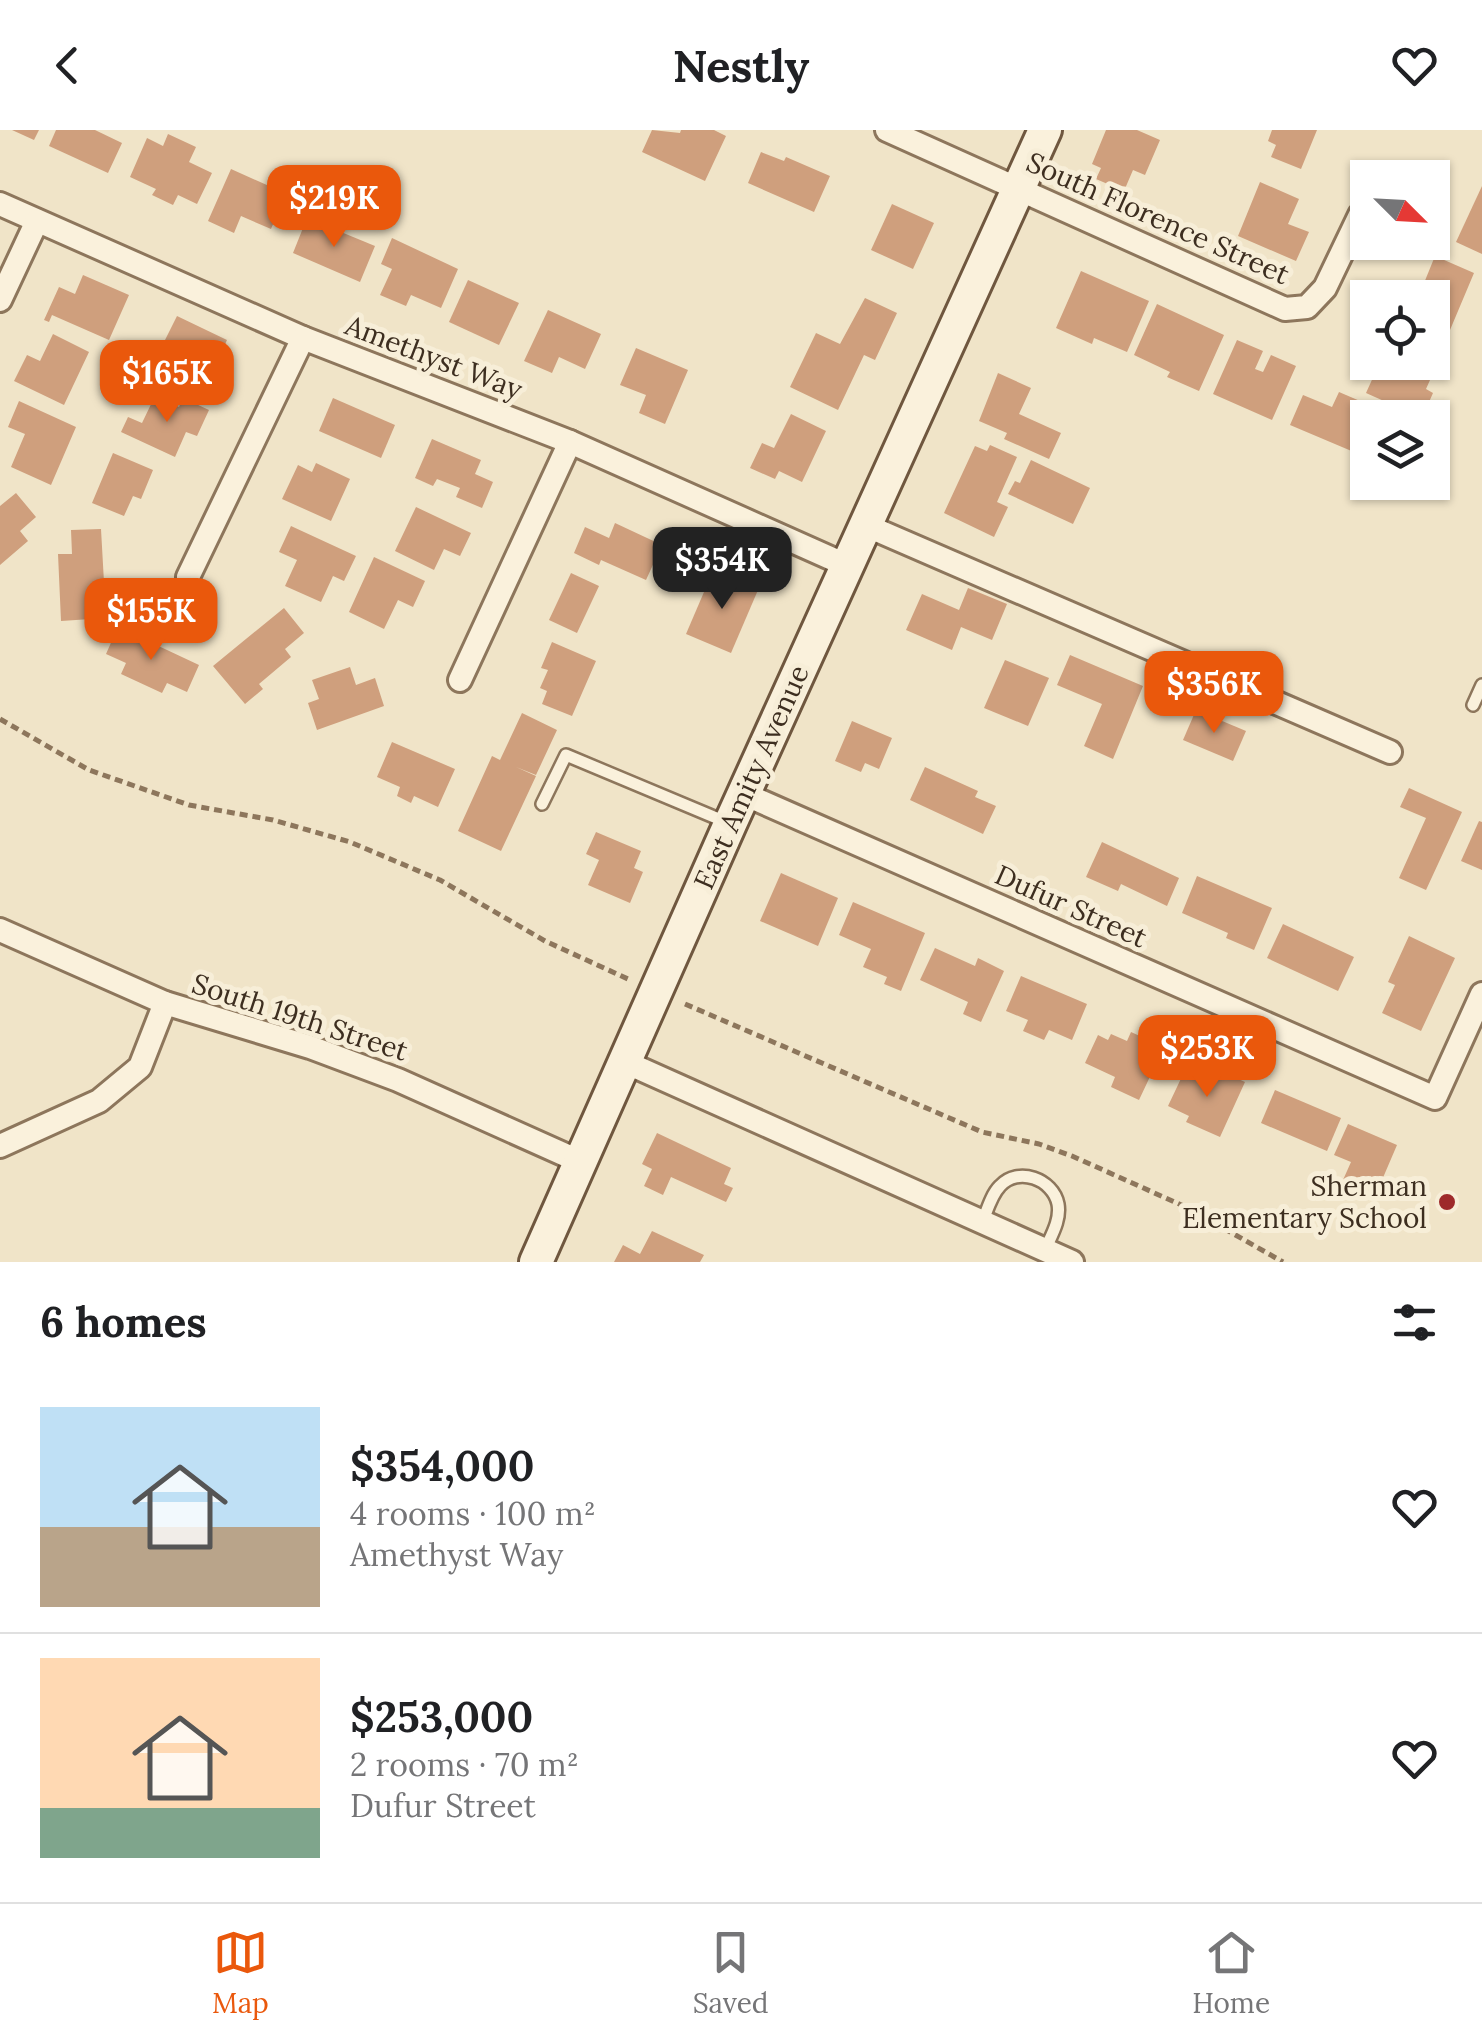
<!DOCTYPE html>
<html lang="en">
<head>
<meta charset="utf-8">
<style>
	:root { --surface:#fff; --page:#f2f2f2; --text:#202124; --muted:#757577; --line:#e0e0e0; --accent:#ea580c }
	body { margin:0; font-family:Lora,serif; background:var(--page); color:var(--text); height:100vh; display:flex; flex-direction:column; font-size:38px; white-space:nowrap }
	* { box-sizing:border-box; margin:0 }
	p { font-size:32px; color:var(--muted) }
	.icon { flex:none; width:55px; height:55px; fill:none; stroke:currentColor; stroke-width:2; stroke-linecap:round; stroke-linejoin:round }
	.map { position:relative; height:1132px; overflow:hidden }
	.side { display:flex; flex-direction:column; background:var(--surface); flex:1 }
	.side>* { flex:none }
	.needle { width:65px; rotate:114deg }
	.buttons { position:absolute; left:1350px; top:30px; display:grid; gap:20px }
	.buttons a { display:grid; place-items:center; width:100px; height:100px; border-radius:0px; background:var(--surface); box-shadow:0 2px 8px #0004; font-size:50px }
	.price { position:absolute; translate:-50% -85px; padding:0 22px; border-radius:20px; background:var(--accent); color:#fff; font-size:32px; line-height:65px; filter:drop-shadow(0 2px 5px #0008) }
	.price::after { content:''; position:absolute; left:50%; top:60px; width:30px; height:22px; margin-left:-15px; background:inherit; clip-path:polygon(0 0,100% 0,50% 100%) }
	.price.selected { background:#222; color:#fff }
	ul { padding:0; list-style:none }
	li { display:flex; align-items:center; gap:30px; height:250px; padding:0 40px }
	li+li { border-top:2px solid var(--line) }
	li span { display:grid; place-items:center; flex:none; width:280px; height:200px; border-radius:0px; color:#555 }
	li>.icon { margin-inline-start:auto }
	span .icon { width:120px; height:120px; fill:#fffc; stroke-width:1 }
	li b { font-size:42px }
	h2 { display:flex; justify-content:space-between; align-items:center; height:120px; padding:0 40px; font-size:42px }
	header { display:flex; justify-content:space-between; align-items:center; height:130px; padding:0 40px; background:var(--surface); font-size:45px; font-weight:700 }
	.dock { display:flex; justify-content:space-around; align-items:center; height:140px; border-top:2px solid var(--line); background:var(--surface); font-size:28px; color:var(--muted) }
	.dock a { display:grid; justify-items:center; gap:5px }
	.dock .selected { color:var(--accent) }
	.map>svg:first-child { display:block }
</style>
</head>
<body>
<header><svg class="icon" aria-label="back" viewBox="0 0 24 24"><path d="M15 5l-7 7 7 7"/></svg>Nestly<svg class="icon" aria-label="heart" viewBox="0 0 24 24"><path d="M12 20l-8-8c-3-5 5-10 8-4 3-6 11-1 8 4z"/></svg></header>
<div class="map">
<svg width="1482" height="1132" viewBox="0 0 1482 1132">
	<rect width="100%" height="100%" fill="#f0e4c8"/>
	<!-- building -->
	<g fill="#cf9f7d">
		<path d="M 12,0 L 39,0 L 34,10 Z"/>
		<path d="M 56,0 L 95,0 L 122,13 L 108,43 L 49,16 Z"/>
		<path d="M 652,0 L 680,3 L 681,0 L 714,0 L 726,6 L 705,51 L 642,22 Z"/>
		<path d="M 1106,0 L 1137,0 L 1160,10 L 1145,45 L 1133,40 L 1124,61 L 1096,49 L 1101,38 L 1092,34 Z"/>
		<path d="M 1272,0 L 1317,0 L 1301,39 L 1271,27 L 1276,15 L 1268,11 Z"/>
		<path d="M 168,4 L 196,17 L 189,32 L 212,43 L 197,74 L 178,65 L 173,75 L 152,65 L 156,59 L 130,47 L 147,8 L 163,16 Z"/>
		<path d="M 761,22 L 784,31 L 786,27 L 830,46 L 814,82 L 748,53 Z"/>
		<path d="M 231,39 L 287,64 L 284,70 L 296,76 L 288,92 L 276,87 L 271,99 L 241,86 L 234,103 L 208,91 Z"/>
		<path d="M 1260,52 L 1299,69 L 1288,94 L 1309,102 L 1296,131 L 1238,106 Z"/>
		<path d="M 1482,56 L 1482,124 L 1456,112 Z"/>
		<path d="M 892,74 L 934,93 L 913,139 L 871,120 Z"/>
		<path d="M 307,88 L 375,116 L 360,152 L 293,123 Z"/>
		<path d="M 392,108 L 458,139 L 441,178 L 411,165 L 406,176 L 380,165 L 392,139 L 381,134 Z"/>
		<path d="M 1435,126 L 1474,143 L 1450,200 L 1432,192 L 1432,168 L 1409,168 L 1415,154 L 1422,158 Z"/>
		<path d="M 1081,141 L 1149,171 L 1127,222 L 1094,208 L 1092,214 L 1056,198 Z"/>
		<path d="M 83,145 L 129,165 L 109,210 L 52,185 L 49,192 L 44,190 L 59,157 L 75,164 Z"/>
		<path d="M 468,150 L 519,173 L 499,215 L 449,192 Z"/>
		<path d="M 865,168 L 897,183 L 875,230 L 864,225 L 838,280 L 790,257 L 816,203 L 840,214 Z"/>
		<path d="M 1157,174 L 1224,205 L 1199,261 L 1167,247 L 1170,242 L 1134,225 Z"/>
		<path d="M 548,180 L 601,204 L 585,239 L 559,227 L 552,243 L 524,231 Z"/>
		<path d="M 177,186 L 227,210 L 217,231 L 228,236 L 216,261 L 176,242 L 179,234 L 158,224 Z"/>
		<path d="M 53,204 L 89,222 L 64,275 L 14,251 L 27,225 L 40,231 Z"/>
		<path d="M 1237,210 L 1263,221 L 1255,239 L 1263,242 L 1271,225 L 1296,236 L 1272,290 L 1213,264 Z"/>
		<path d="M 636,218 L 688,240 L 665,294 L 639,283 L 646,265 L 620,255 Z"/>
		<path d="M 1432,220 L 1449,228 L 1441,244 L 1434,241 L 1426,259 L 1433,263 L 1422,288 L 1366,263 L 1380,232 L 1432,232 Z"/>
		<path d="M 998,243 L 1031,258 L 1019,284 L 1061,303 L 1049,329 L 1004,309 L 1007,303 L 979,291 Z"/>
		<path d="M 1339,262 L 1381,280 L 1378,288 L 1368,288 L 1368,328 L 1290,295 L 1303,265 L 1332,277 Z"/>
		<path d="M 155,266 L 179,277 L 183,268 L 209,280 L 197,306 L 186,302 L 175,327 L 121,302 L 128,287 L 142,293 Z"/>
		<path d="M 333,268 L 395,295 L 381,328 L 319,301 Z"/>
		<path d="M 19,271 L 76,297 L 51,355 L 11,337 L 25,304 L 8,297 Z"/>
		<path d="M 791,284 L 826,301 L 802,352 L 779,341 L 775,349 L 750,338 L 762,313 L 774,318 Z"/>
		<path d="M 432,309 L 481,330 L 475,344 L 493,352 L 482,378 L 456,367 L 460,358 L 437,349 L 433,356 L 415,348 Z"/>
		<path d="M 990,315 L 1017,327 L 997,372 L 1008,377 L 994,407 L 944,383 L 975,316 L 987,321 Z"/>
		<path d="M 113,323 L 153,340 L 141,369 L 133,366 L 124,386 L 92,373 Z"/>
		<path d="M 1031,330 L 1090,358 L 1073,394 L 1008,364 L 1015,351 L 1020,353 Z"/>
		<path d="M 316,333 L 350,349 L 331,391 L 282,369 L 298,335 L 312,342 Z"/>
		<path d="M 16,363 L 36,387 L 20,401 L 28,411 L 0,435 L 0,376 Z"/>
		<path d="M 416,377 L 471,403 L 460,426 L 444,419 L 434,440 L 395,421 Z"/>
		<path d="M 615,393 L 662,415 L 646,450 L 601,430 L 599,435 L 574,423 L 585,397 L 609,408 Z"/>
		<path d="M 291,396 L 356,426 L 344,451 L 333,446 L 321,472 L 285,456 L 297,430 L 279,422 Z"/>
		<path d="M 101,399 L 106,488 L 61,491 L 58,424 L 72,424 L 71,400 Z"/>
		<path d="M 374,427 L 425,451 L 413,477 L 398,470 L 384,499 L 349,482 Z"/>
		<path d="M 713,441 L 758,460 L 731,523 L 686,504 Z"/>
		<path d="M 571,443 L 599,456 L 577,503 L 549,490 Z"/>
		<path d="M 968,458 L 1007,474 L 992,510 L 961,497 L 952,520 L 906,500 L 922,464 L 959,480 Z"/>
		<path d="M 284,478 L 304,503 L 285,519 L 291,527 L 259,554 L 263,559 L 245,574 L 213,536 Z"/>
		<path d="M 118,497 L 199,535 L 187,562 L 167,553 L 162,563 L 121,544 L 126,533 L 106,524 Z"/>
		<path d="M 552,512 L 596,531 L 572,586 L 542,574 L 547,561 L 540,558 L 548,540 L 541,538 Z"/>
		<path d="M 1070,525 L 1143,556 L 1113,629 L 1084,616 L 1102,574 L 1057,555 Z"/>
		<path d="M 1005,530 L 1049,548 L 1028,596 L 984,578 Z"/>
		<path d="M 350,537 L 356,555 L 375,548 L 384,576 L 317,600 L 308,573 L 319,569 L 312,550 Z"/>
		<path d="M 1196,580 L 1246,601 L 1233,631 L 1183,610 Z"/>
		<path d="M 522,583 L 557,600 L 536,645 L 516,637 L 536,646 L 501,721 L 458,701 L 492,626 L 500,630 Z"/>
		<path d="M 852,591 L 892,608 L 879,639 L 865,633 L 861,642 L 835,631 Z"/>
		<path d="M 392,612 L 455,639 L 438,677 L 414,666 L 411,673 L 397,666 L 400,657 L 377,647 Z"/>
		<path d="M 925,637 L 978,661 L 975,667 L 996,676 L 983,704 L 910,670 Z"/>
		<path d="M 1409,658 L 1462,682 L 1426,760 L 1399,748 L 1426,688 L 1400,677 Z"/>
		<path d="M 1479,691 L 1482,692 L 1482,740 L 1461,731 Z"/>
		<path d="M 596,702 L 641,721 L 634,738 L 643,742 L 630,773 L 588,755 L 599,730 L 586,724 Z"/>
		<path d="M 1102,712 L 1179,748 L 1167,776 L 1121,754 L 1118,761 L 1086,747 Z"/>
		<path d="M 781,743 L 838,768 L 818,816 L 760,791 Z"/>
		<path d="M 1197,746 L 1272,778 L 1254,820 L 1226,808 L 1228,803 L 1182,783 Z"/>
		<path d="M 853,772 L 925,803 L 901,861 L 884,854 L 887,847 L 863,837 L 871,819 L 839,805 Z"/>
		<path d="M 1283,794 L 1354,827 L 1338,861 L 1267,828 Z"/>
		<path d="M 1409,806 L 1455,828 L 1421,901 L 1382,883 L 1395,855 L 1388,852 Z"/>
		<path d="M 935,818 L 975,836 L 978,828 L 1004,841 L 981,892 L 963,884 L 968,872 L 920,850 Z"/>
		<path d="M 1021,846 L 1087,874 L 1072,910 L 1049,900 L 1044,910 L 1023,901 L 1028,890 L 1006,881 Z"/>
		<path d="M 1131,902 L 1164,917 L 1139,970 L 1111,957 L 1115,947 L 1085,933 L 1098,905 L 1108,910 L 1111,904 L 1127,911 Z"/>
		<path d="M 1186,938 L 1213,951 L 1218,940 L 1245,952 L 1220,1007 L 1186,992 L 1189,986 L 1168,976 Z"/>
		<path d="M 1275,960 L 1341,988 L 1327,1021 L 1261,993 Z"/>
		<path d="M 1348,994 L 1397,1015 L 1376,1064 L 1343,1050 L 1351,1032 L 1334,1025 Z"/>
		<path d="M 657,1003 L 731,1038 L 724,1054 L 733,1058 L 726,1072 L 671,1047 L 663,1065 L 644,1056 L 652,1039 L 642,1034 Z"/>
		<path d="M 652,1101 L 704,1125 L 700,1132 L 614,1132 L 623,1115 L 640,1124 Z"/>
	</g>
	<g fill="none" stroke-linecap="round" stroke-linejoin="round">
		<defs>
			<g id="lane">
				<path d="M 1473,575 L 1482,555"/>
				<path d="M 542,674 L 566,625 L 726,692"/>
				<path d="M 982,1093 C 987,1081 991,1065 1000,1056 C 1018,1036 1053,1049 1058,1074 C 1061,1090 1051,1106 1045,1120"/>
			</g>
			<g id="street">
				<path d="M 887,0 L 1285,179 L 1307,177 L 1325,158 L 1360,85"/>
				<path d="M 0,74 L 303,208 L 570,312 L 846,435"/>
				<path d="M 0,170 L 37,91"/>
				<path d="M 865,395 L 1390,622"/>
				<path d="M 188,447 L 303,208"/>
				<path d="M 460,550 L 570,312"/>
				<path d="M 744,664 L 1435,968 L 1482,864"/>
				<path d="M 0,800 L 165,873 L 310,917 L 398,950 L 581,1032"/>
				<path d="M 625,932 L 1072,1132"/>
				<path d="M 0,1016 L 99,971 L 140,937 L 165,873"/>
			</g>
			<path id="secondary" d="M 536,1132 L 730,694 L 1045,0"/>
		</defs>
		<!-- lane casing -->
		<use href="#lane" stroke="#8d765c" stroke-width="16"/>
		<!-- street casing -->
		<use href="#street" stroke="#8d765c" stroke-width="28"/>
		<!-- secondary casing -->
		<use href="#secondary" stroke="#6f573f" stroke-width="38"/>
		<!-- path -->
		<g stroke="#8d765c" stroke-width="5" stroke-dasharray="8 5" stroke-linecap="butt">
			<path d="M 0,589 L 89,640 L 189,675 L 273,690 L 350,712 L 440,750 L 545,811 L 628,849"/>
			<path d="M 685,874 L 982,1002 L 1039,1014 L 1072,1026 L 1188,1078 L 1283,1132"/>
		</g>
		<!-- lane -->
		<use href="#lane" stroke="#faf1dc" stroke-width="11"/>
		<!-- street -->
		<use href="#street" stroke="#faf1dc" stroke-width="22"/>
		<!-- secondary -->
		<use href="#secondary" stroke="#faf1dc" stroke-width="32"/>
	</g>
	<!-- markers -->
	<circle fill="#9e2a2b" stroke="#f7eed8" stroke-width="4" cx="1447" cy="1072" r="10"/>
	<g text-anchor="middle" stroke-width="10" stroke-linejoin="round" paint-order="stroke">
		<!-- street labels -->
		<g font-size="28" fill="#3d2e20" stroke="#f7eed8">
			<text transform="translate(1158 88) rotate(24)" y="10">South Florence Street</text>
			<text transform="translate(434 227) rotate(21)" y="10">Amethyst Way</text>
			<text transform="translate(751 647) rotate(-66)" y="10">East Amity Avenue</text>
			<text transform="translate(1071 776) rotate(24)" y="10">Dufur Street</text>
			<text transform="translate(300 887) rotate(18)" y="10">South 19th Street</text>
		</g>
		<!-- poi labels -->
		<g font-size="28" fill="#3d2e20" stroke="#f7eed8" text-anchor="end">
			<text x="1427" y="1066">Sherman<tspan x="1427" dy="32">Elementary School</tspan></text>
		</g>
	</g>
</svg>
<div class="buttons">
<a><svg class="needle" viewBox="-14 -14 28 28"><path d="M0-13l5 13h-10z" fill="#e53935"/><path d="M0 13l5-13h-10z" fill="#757577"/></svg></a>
<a><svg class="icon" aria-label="locate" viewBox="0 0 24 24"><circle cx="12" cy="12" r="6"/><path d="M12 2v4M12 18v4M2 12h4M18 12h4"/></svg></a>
<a><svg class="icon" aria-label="layers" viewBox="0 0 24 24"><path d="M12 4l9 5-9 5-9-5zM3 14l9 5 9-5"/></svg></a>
</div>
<b class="price" style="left:334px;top:120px">$219K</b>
<b class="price" style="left:167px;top:295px">$165K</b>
<b class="price selected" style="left:722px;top:482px">$354K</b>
<b class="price" style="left:151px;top:533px">$155K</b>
<b class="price" style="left:1214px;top:606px">$356K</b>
<b class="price" style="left:1207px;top:970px">$253K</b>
</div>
<section class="side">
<h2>6 homes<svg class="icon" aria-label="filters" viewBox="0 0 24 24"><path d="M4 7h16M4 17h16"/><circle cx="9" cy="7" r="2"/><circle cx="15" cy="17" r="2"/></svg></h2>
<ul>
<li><span style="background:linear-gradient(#bfe0f5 60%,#b9a48a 0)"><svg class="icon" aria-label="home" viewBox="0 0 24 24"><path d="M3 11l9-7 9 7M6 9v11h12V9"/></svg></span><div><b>$354,000</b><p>4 rooms · 100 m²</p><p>Amethyst Way</p></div><svg class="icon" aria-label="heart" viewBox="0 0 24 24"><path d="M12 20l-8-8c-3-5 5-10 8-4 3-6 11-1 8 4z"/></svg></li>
<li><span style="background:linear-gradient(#ffd9b3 75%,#7fa58c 0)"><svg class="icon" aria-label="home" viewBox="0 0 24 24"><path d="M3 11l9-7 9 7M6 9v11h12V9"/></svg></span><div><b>$253,000</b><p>2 rooms · 70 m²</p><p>Dufur Street</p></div><svg class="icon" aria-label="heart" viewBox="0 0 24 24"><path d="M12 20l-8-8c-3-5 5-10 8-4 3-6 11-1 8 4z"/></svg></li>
</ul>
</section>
<nav class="dock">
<a class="selected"><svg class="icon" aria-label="map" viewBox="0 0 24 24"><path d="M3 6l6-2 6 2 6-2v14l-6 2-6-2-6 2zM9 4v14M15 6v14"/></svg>Map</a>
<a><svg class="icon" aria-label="saved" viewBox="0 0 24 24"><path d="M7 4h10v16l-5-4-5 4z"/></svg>Saved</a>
<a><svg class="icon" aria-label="home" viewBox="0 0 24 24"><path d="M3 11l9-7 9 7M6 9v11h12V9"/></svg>Home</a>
</nav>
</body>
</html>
